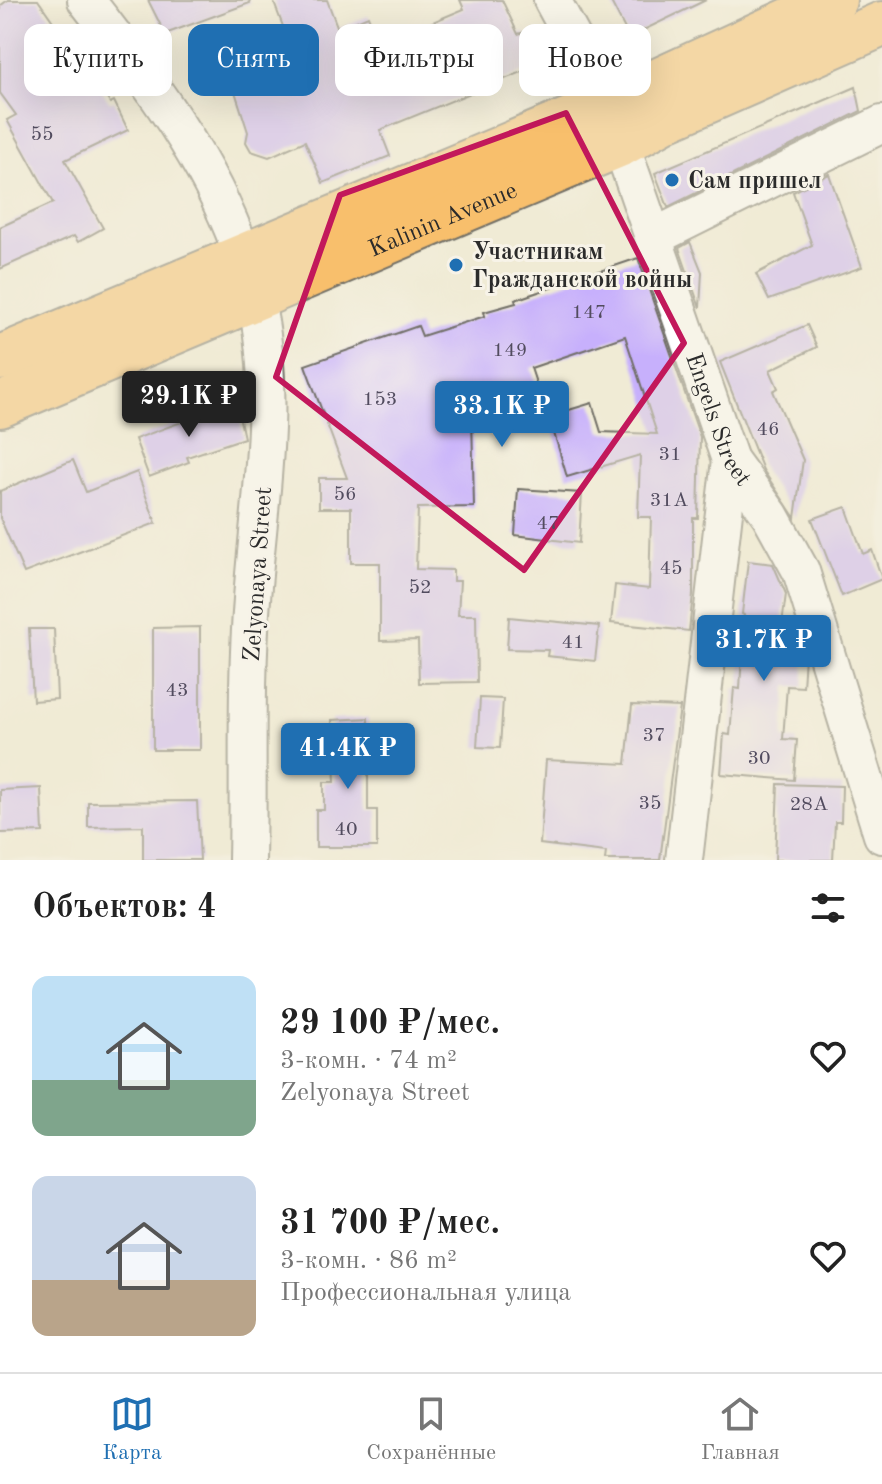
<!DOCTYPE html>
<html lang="ru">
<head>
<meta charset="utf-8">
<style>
	:root { --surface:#fff; --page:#f6f6f6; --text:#222; --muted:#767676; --line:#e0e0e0; --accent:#1f6fb2 }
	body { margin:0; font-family:"Old Standard TT",serif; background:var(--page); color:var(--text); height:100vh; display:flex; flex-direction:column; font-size:30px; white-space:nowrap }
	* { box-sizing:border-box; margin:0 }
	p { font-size:26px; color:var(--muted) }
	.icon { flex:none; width:44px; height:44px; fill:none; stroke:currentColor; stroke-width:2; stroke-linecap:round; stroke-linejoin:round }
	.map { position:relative; height:860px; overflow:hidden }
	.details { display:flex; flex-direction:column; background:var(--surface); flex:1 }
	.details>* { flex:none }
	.banner { position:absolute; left:24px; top:24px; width:834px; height:72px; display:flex; gap:16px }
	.price { position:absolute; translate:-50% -68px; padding:0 18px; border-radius:8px; background:var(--accent); color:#fff; font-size:26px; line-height:52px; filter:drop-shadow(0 2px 4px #0008) }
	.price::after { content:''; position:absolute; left:50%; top:48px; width:24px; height:18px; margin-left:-12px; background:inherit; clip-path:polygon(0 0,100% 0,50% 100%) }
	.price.selected { background:#222; color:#fff }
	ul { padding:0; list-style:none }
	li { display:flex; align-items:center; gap:24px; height:200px; padding:0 32px }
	li span { display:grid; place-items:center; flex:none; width:224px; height:160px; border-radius:16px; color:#555 }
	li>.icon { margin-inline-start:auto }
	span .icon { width:96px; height:96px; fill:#fffc; stroke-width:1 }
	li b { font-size:34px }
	h2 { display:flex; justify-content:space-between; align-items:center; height:96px; padding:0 32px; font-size:34px }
	.tag { padding:0 28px; border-radius:16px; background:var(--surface); box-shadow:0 8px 32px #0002; font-size:28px; line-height:72px }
	.tag.selected { background:var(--accent); color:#fff }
	.tab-bar { display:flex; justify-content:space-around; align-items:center; height:112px; border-top:2px solid var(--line); background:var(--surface); font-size:22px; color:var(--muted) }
	.tab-bar a { display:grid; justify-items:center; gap:4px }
	.tab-bar .selected { color:var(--accent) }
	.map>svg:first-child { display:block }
</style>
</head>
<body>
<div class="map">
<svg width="882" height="860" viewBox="0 0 882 860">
	<rect width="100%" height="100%" fill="#f7f3e8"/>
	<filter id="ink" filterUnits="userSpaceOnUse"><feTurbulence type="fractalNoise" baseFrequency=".0125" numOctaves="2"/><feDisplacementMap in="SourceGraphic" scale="16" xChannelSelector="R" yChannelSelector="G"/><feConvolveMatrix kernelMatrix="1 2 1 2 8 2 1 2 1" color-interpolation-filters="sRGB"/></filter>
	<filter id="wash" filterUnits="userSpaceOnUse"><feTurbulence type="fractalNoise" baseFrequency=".006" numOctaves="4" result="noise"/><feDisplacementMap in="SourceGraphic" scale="32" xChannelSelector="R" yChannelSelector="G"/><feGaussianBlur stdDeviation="1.8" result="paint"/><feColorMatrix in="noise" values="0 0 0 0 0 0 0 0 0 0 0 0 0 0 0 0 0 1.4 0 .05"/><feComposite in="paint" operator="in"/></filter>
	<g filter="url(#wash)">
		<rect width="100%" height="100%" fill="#f0ebd5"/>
		<g id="blocks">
			<!-- building -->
			<g fill="#c7b0fc">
				<path d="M 8,0 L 38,0 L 110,103 L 114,101 L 128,130 L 65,160 L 103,228 L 78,242 L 74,236 L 0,269 L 0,227 L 53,203 L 7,120 L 16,115 L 0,93 L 0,6 Z"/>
				<path d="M 148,0 L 249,0 L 250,3 L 165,34 Z"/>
				<path d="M 273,0 L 327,0 L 338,29 L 368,16 L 380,44 L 464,9 L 460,0 L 502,0 L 518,34 L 524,32 L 531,48 L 554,59 L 380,130 L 390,156 L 323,183 L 305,141 L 269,157 L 251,151 L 246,142 L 248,132 L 232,82 L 295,58 Z"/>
				<path d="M 610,0 L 706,0 L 629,37 Z"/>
				<path d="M 856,87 L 861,111 L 668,207 L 655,173 Z"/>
				<path d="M 829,174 L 862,267 L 769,300 L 756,274 L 812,245 L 793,192 Z"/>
				<path d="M 690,242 L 702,272 L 700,308 L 679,248 Z"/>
				<path d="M 638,258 L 700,437 L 698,518 L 693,518 L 693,594 L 689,631 L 611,623 L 615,585 L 649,589 L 651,517 L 638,517 L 640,455 L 567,477 L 549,416 L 592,403 L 601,432 L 657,434 L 625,336 L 531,368 L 540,395 L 472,416 L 474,507 L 418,508 L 416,569 L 453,570 L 453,581 L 460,581 L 458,615 L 476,615 L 477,682 L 419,683 L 418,640 L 380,641 L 380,563 L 351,563 L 351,508 L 319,508 L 319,478 L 347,478 L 305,365 L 418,326 L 422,336 L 485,316 L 484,312 L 516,303 L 515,300 Z"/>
				<path d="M 807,325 L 817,347 L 770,370 L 778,388 L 773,391 L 803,460 L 795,518 L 763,470 L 720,362 Z"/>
				<path d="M 236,402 L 244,438 L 187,457 L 189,462 L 149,477 L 135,439 Z"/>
				<path d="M 73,460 L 86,492 L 137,472 L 156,523 L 24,573 L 0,518 L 0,491 Z"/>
				<path d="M 518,489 L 582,493 L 579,543 L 515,535 Z"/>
				<path d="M 846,507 L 863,554 L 872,550 L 882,579 L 842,596 L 812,519 Z"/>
				<path d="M 748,561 L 773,564 L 786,594 L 781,632 L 798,634 L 805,656 L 803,687 L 787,686 L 783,739 L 797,740 L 794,780 L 721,774 L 724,734 L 730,735 L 734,688 L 740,689 L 744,615 L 742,614 Z"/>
				<path d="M 509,617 L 599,626 L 595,661 L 547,656 L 548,650 L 507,649 Z"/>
				<path d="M 200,627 L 200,750 L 153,750 L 153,628 Z"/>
				<path d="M 29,629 L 54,629 L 57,699 L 33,701 Z"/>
				<path d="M 480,698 L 503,699 L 500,748 L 477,747 Z"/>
				<path d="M 632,705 L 680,707 L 660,860 L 605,860 L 606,852 L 540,844 L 546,760 L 626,764 Z"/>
				<path d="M 368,718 L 368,810 L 377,810 L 377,847 L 316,847 L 316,810 L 324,810 L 324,782 L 335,782 L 332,720 Z"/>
				<path d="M 778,784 L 842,786 L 841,822 L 835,822 L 833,860 L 775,860 Z"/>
				<path d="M 41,788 L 43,832 L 0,833 L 0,790 Z"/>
				<path d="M 197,801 L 200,860 L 143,860 L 143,826 L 88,827 L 88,802 Z"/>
			</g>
		</g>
	</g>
	<g filter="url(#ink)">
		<use href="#blocks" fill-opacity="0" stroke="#706e66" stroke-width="2"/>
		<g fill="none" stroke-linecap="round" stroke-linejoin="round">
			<defs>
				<g id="minor">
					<path d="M 86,0 C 156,90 228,184 255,298 C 279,396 259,501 252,599 C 245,686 249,774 247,860"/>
					<path id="s1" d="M 552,0 L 591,72 L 621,144 L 730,460 L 770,515 L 801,571 L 882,835"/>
					<path d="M 656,236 L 882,124"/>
					<path d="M 684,860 L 730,460"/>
				</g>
				<g id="major">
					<path d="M 0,358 L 605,105 L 834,0"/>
					<path id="s2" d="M 0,405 L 621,144 L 666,119 L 882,24"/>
				</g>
			</defs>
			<!-- minor casing -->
			<use href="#minor" stroke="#706e66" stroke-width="40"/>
			<!-- major casing -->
			<use href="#major" stroke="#706e66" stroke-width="48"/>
			<!-- minor -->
			<use href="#minor" stroke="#fff" stroke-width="36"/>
			<!-- major -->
			<use href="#major" stroke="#f8bf6c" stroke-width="44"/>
		</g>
	</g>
	<!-- marked area -->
	<path d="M0 0H882V860H0ZM 566,113 L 684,343 L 524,570 L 276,377 L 340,195 Z" fill="#f0ebd5" fill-opacity=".55" fill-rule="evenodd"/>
	<path fill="none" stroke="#c2185b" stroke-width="6" stroke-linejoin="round" d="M 566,113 L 684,343 L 524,570 L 276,377 L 340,195 Z"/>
	<!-- markers -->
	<g fill="#1f6fb2" stroke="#f7f3e8" stroke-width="3">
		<circle cx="672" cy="180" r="8"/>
		<circle cx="456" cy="265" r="8"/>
	</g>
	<g text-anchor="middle" stroke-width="6" stroke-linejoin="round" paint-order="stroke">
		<!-- number labels -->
		<g font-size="20" fill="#524c5f">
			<text x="42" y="140">55</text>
			<text x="589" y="318">147</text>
			<text x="510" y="356">149</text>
			<text x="380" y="405">153</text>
			<text x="768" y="435">46</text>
			<text x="670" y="460">31</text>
			<text x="345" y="500">56</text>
			<text x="669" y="506">31А</text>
			<text x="548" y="529">47</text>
			<text x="671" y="574">45</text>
			<text x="420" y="593">52</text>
			<text x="573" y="648">41</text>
			<text x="177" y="696">43</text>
			<text x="654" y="741">37</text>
			<text x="759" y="764">30</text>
			<text x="650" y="809">35</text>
			<text x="809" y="810">28А</text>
			<text x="346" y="835">40</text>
		</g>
		<!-- poi labels -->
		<g font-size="24" font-weight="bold" fill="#2b2b2b" stroke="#f7f3e8" text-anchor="start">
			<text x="688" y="188">Сам пришел</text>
			<text x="472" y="259">Участникам<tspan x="472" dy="28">Гражданской войны</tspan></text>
		</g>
		<!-- street labels -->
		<g font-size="24" fill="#2b2b2b" stroke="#f7f3e8">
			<text dy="8" stroke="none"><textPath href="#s2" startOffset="480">Kalinin Avenue</textPath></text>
			<text dy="8" stroke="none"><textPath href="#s1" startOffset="452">Engels Street</textPath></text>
			<text transform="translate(257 574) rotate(-86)" y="8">Zelyonaya Street</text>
		</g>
	</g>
</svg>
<b class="price selected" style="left:189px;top:439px">29.1K ₽</b>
<b class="price" style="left:502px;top:449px">33.1K ₽</b>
<b class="price" style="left:764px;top:683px">31.7K ₽</b>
<b class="price" style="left:348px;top:791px">41.4K ₽</b>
<div class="banner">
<a class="tag">Купить</a>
<a class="tag selected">Снять</a>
<a class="tag">Фильтры</a>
<a class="tag">Новое</a>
</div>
</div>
<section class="details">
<h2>Объектов: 4<svg class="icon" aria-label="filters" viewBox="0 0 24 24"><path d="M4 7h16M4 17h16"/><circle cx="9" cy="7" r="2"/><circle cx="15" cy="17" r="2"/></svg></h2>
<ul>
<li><span style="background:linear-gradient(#bfe0f5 65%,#7fa58c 0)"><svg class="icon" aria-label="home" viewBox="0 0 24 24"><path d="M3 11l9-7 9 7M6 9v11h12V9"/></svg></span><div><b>29 100 ₽/мес.</b><p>3-комн. · 74 m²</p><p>Zelyonaya Street</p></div><svg class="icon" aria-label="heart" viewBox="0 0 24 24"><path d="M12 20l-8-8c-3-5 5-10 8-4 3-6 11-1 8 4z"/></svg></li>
<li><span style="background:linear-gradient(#c9d6e8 65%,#b9a48a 0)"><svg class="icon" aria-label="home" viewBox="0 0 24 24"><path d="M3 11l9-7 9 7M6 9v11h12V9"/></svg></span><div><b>31 700 ₽/мес.</b><p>3-комн. · 86 m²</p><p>Профессиональная улица</p></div><svg class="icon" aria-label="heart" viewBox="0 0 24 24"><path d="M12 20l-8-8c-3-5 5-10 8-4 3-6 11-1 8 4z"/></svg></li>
</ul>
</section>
<nav class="tab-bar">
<a class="selected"><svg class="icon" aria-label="map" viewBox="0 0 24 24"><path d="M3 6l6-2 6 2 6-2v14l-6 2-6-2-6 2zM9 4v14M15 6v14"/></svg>Карта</a>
<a><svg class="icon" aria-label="saved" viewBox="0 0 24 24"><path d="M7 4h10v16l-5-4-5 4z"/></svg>Сохранённые</a>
<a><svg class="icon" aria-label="home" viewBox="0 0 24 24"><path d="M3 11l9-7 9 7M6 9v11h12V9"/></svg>Главная</a>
</nav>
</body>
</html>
